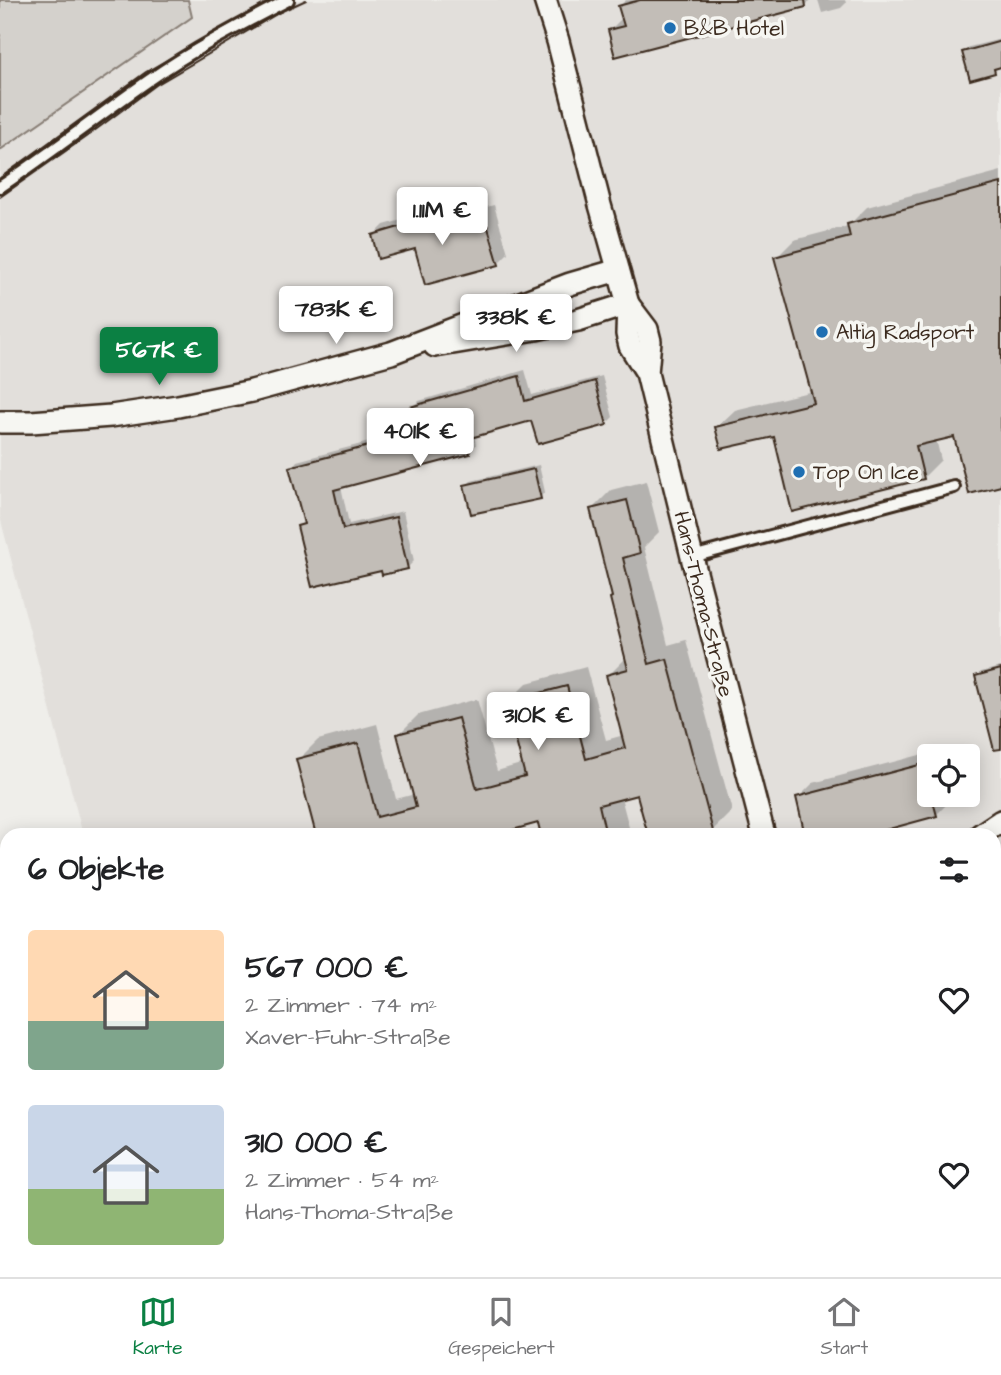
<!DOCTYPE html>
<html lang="de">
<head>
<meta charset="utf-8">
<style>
	:root { --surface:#fff; --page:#f6f6f6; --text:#202124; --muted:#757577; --line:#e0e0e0; --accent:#0b8043 }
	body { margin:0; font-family:"Architects Daughter",sans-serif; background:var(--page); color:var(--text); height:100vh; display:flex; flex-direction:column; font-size:26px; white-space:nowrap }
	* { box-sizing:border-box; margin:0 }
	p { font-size:23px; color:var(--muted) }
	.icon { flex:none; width:38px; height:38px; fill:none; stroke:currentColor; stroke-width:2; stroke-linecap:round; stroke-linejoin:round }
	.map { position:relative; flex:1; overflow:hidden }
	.side { position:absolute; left:0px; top:828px; width:1001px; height:450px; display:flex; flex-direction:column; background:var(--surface); border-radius:21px 21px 0 0; box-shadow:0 4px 18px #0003 }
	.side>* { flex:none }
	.buttons { position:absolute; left:917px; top:744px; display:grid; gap:14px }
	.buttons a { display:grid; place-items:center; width:63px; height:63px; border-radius:7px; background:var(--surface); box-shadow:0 4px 18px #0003; font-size:35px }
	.price { position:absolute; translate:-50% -60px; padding:0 16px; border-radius:7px; background:#fff; color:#222; font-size:23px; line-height:46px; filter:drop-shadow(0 2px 4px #0008) }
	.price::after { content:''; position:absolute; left:50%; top:42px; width:21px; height:16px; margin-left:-10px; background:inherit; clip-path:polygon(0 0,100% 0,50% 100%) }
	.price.on { background:var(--accent); color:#fff }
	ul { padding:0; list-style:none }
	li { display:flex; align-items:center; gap:21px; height:175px; padding:0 28px }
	li span { display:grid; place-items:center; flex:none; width:196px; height:140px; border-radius:7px; color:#555 }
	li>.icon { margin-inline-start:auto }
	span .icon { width:84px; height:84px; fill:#fffc; stroke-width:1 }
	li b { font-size:30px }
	h2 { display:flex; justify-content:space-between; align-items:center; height:84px; padding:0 28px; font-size:30px }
	.tabs { display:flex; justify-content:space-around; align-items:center; height:98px; border-top:2px solid var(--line); background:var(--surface); font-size:19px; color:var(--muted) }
	.tabs a { display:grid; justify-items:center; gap:4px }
	.tabs .on { color:var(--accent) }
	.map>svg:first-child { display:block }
</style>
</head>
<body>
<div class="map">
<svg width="1001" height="1277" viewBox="0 0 1001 1277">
	<rect width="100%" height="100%" fill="#efeeea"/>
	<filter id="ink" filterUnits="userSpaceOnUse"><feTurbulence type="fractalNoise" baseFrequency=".0143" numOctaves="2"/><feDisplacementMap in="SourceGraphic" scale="14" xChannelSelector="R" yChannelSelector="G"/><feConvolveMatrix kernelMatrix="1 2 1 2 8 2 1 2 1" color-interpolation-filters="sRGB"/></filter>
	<g filter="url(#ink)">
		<!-- built -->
		<path fill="#e2dfdb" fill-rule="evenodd" d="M 0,0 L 1001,0 L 1001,1277 L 551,1277 L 549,1271 L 994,1270 L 994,835 L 83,835 L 0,517 ZM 929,756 L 968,756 L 968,794 L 929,794 Z"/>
		<!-- green -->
		<path fill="#d4d1cc" stroke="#887e75" stroke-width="2" d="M 0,0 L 188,0 L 192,17 L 0,150 Z"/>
		<!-- shadow -->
		<g fill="#0003">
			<path d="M 626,0 L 811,0 L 806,5 L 616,54 L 610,30 L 623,17 L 620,6 Z"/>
			<path d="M 818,0 L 845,0 L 846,3 L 841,8 L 822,13 Z"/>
			<path d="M 1001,39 L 1001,66 L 994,71 L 964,52 L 969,47 Z"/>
			<path d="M 1001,171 L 1001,484 L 955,435 L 936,439 L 941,460 L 923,478 L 775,434 L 717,427 L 735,410 L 813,391 L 776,258 L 794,240 L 848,226 L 867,207 Z"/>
			<path d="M 494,205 L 508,253 L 498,263 L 416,247 L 374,235 L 384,225 L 433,211 L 436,221 Z"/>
			<path d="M 525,370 L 532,395 L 602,376 L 613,417 L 606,424 L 533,419 L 474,435 L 476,445 L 469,452 L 341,486 L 349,524 L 403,511 L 414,561 L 407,568 L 382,569 L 299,526 L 305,521 L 291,468 L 297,461 L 418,429 L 412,407 L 419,401 Z"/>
			<path d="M 539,465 L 545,492 L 540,497 L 466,486 L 471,481 Z"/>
			<path d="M 646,481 L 659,532 L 644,547 L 668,645 L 686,640 L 732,811 L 712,831 L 638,793 L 621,797 L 631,835 L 543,835 L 539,821 L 512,828 L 513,835 L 318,835 L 298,760 L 318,740 L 377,724 L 396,799 L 415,794 L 399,734 L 418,715 L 477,699 L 497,771 L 524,763 L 508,702 L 527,683 L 586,667 L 606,740 L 624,735 L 608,676 L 627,657 L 614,596 L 591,510 L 611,490 Z"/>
			<path d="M 1001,667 L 1001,742 L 977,676 L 981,672 Z"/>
			<path d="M 939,750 L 940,756 L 929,756 L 929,794 L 950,794 L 951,800 L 936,815 L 798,798 L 813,783 Z"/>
			<path d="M 1001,867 L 1001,929 L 994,931 L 994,874 Z"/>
			<path d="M 994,979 L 996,985 L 1001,983 L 1001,1213 L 994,1215 Z"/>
			<path d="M 592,1270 L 726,1270 L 728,1277 L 594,1277 Z"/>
			<path d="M 767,1270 L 822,1270 L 823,1277 L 768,1277 Z"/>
		</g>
		<!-- building -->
		<g fill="#c2bdb7" stroke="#3b2a1e" stroke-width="2">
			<path d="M 640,0 L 805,0 L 806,7 L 615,57 L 608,30 L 624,26 L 618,6 Z"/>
			<path d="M 1001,41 L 1001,67 L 994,69 L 995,73 L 970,80 L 962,52 Z"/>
			<path d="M 1001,183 L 1001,486 L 969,494 L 954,437 L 916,446 L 924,479 L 792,512 L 774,437 L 721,449 L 715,427 L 814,403 L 774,257 L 850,237 L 847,224 Z"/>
			<path d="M 484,214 L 499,265 L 425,285 L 415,249 L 378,259 L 372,235 L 423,220 L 426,230 Z"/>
			<path d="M 519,376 L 525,401 L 595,381 L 607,425 L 538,444 L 531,421 L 467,439 L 470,454 L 334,490 L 343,529 L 396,517 L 408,569 L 382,575 L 381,571 L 312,587 L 297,526 L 304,524 L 289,467 L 418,433 L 410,407 Z"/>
			<path d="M 534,469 L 541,499 L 471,514 L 464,485 Z"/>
			<path d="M 627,500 L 640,553 L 623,558 L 649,664 L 667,659 L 714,835 L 648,835 L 637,795 L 599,805 L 606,835 L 541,835 L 538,823 L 494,835 L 316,835 L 296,759 L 358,743 L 377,817 L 416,807 L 397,734 L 458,718 L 477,789 L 525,776 L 506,702 L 567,686 L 586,759 L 625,748 L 606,675 L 628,669 L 610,598 L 612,597 L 590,509 Z"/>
			<path d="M 1001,669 L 1001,749 L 994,750 L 975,676 Z"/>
			<path d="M 923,764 L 929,787 L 929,794 L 931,794 L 937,816 L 867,835 L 805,835 L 796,797 Z"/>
		</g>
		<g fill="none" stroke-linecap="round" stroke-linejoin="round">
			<defs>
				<g id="service">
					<path d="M 0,187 C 51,153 98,116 148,81 C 192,50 240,25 288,0"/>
					<path d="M 692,557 L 954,487"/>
				</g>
				<g id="minor">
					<path d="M 545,0 L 558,41 L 600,205 L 628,304 L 627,334 L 630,346 L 647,373 L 692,557 L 764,835"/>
					<path d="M 628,304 L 647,329 L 650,341 L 647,373"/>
					<path d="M 435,346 L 536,329 L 578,320 L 628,304"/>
					<path d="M 0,422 L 31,422 L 111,416 L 178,406 L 252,391 L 391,353 L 570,284 L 618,270"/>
					<path d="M 980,835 L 1001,821"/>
					<path d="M 877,1270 L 879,1277"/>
				</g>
			</defs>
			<!-- service casing -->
			<use href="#service" stroke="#3b2a1e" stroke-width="16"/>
			<!-- minor casing -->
			<use href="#minor" stroke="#3b2a1e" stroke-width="26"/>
			<!-- service -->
			<use href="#service" stroke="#f6f6f2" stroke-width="10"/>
			<!-- minor -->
			<use href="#minor" stroke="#f6f6f2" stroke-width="21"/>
			<!-- tram -->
			<g stroke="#3b2a1e" stroke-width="2">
				<path d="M 0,178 L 146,72 L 271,0"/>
				<path d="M 0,197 L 90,134 L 156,85 L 280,12 L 306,0"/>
			</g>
		</g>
	</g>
	<!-- markers -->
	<g fill="#1f6fb2" stroke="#f6f6f2" stroke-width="2.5">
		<circle cx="670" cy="28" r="7"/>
		<circle cx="822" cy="332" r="7"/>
		<circle cx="799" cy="472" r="7"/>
	</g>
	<g text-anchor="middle" stroke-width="7" stroke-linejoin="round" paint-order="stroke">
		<!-- poi labels -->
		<g font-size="21" fill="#3b2a1e" stroke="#f6f6f2" text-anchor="start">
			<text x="684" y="35">B&amp;B Hotel</text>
			<text x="836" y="339">Altig Radsport</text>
			<text x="813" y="479">Top On Ice</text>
		</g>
		<!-- street labels -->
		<g font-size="21" fill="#3b2a1e" stroke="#f6f6f2">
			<text transform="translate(704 604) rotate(76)" y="7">Hans-Thoma-Straße</text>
		</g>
	</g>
</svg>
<div class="buttons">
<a><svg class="icon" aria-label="locate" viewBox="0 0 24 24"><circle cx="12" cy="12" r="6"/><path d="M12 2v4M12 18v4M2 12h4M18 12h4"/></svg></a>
</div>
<b class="price" style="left:442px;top:247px">1.11M €</b>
<b class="price" style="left:336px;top:346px">783K €</b>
<b class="price" style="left:516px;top:354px">338K €</b>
<b class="price on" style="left:159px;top:387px">567K €</b>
<b class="price" style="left:420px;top:468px">401K €</b>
<b class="price" style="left:538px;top:752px">310K €</b>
<section class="side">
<h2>6 Objekte<svg class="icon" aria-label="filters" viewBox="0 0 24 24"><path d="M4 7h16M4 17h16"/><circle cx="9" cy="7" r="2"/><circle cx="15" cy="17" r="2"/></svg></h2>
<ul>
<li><span style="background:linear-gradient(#ffd9b3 65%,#7fa58c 0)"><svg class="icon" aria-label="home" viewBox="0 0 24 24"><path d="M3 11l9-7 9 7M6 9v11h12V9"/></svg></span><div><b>567 000 €</b><p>2 Zimmer · 74 m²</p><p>Xaver-Fuhr-Straße</p></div><svg class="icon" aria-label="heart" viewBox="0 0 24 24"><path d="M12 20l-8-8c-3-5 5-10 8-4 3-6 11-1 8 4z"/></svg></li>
<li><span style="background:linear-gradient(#c9d6e8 60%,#8fb573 0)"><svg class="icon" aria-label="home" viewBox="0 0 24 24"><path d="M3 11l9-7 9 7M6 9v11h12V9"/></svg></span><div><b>310 000 €</b><p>2 Zimmer · 54 m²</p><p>Hans-Thoma-Straße</p></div><svg class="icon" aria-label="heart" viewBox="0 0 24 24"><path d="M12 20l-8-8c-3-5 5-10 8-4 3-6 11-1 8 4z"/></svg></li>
</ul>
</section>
</div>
<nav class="tabs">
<a class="on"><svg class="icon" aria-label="map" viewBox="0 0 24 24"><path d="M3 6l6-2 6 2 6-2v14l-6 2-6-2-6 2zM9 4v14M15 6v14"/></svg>Karte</a>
<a><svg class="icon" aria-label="saved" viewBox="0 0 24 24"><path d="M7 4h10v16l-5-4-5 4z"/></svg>Gespeichert</a>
<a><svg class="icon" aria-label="home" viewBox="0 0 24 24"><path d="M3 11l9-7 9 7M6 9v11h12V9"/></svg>Start</a>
</nav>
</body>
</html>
